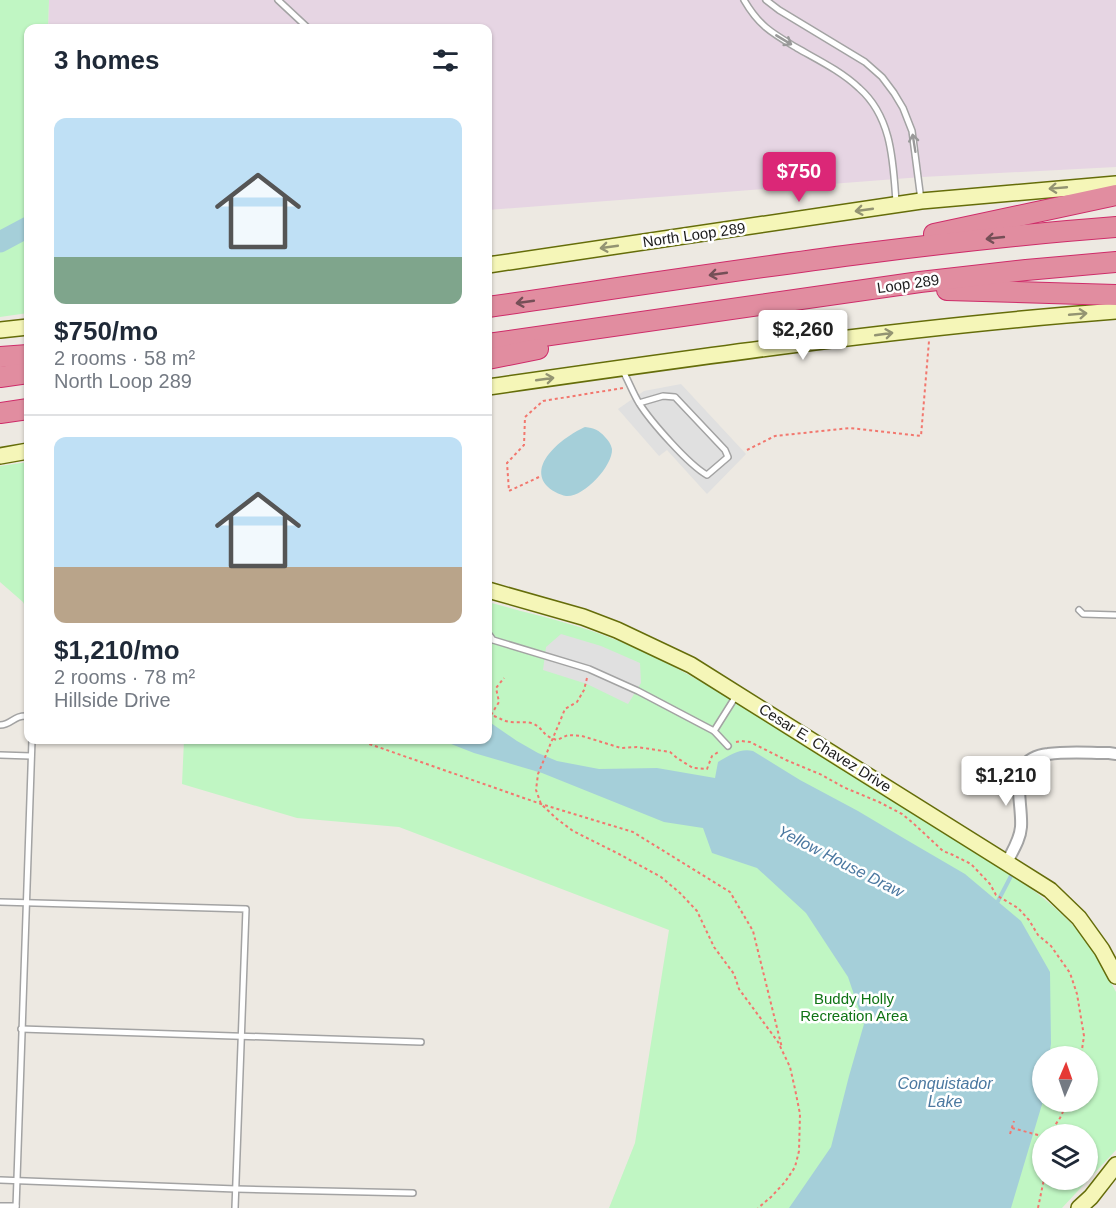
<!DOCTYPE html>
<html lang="en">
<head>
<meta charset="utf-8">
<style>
	:root { --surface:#fff; --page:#f2f2f3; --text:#1f2937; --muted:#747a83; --line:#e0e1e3; --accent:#db2777 }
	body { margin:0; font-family:Arial,sans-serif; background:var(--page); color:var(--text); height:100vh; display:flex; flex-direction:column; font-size:22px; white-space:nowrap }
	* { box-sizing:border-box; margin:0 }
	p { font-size:20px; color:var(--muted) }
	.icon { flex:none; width:33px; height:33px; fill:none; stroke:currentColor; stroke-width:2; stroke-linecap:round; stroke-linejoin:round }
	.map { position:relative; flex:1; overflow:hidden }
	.side { position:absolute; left:24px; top:24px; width:468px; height:720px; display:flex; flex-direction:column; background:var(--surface); border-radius:12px; box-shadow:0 2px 4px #0004 }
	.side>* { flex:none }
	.needle { width:39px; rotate:2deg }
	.fabs { position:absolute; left:1032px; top:1046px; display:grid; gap:12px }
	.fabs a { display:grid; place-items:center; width:66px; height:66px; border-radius:50%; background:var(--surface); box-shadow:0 2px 4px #0004; font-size:30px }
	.price { position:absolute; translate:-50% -51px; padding:0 14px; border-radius:6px; background:#fff; color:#222; font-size:20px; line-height:39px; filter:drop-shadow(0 2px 3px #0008) }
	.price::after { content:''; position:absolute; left:50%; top:36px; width:18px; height:14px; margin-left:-9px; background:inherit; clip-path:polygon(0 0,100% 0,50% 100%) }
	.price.on { background:var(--accent); color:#fff }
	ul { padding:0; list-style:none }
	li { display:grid; align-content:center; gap:12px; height:318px; padding:0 30px }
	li+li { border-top:2px solid var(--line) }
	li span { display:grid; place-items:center; height:186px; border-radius:12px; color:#555 }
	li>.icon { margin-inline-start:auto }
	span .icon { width:108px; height:108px; fill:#fffc; stroke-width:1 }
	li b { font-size:26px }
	h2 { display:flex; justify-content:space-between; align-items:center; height:72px; padding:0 30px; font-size:26px }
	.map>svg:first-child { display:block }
</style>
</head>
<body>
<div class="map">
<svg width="1116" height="1208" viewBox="0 0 1116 1208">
	<rect width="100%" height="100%" fill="#ede9e2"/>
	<!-- industrial -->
	<path fill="#e6d5e3" d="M 49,0 L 1116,0 L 1116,167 L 922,177 L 488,210 L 488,28 L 48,28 Z"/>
	<!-- park -->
	<g fill="#c0f6c3" fill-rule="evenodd">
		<path d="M 0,0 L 49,0 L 48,28 L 28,28 L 28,313 L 0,317 Z"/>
		<path d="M 28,462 L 28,612 L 23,602 L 0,582 L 0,466 Z"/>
		<path d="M 488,602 C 526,613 565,621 603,635 C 651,652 695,678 738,703 L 1009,874 C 1034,890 1057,907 1077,930 C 1091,946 1106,973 1116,992 L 1116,1150 L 1062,1208 L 609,1208 L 635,1143 L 669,930 L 399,827 L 297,818 L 182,784 L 184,740 L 488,740 ZM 1042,1056 L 1088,1056 L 1088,1101 L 1042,1101 ZM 1042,1134 L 1088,1134 L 1088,1179 L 1042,1179 Z"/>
	</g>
	<!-- parking -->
	<g fill="#e0e0e0">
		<path d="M 681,384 L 746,454 L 707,494 L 667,450 L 659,456 L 618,409 L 644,391 Z"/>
		<path d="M 561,634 L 601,646 L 640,663 L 641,683 L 628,704 L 587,684 L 543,670 L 546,647 Z"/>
	</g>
	<!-- water -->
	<g fill="#a5cfd9">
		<path d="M 585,427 C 594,428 599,430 605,437 C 608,440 611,444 612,449 C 613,466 583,498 566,496 C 560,495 550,490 546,485 C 528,462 567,435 585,427 Z"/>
		<path d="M 488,721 L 517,741 L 538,753 L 557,761 L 599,769 L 657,768 L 715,778 L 718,762 C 730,755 740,748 753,751 L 800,780 L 858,811 L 905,839 L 965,874 L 1021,921 L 1050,972 L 1051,1044 L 1049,1056 L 1042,1056 L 1043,1101 L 1011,1208 L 789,1208 L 831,1147 L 849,1076 L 864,1024 L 848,977 L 806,913 L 757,868 L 712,853 L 703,828 L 664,822 L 542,773 L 474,753 L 441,740 L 488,740 Z"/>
	</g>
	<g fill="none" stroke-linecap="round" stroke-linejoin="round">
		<!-- stream -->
		<path stroke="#a5cfd9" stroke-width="4" d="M 998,901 L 1011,876"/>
		<!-- river -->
		<path stroke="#a5cfd9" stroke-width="21" d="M 0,242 L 28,227"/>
		<defs>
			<g id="lane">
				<path d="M 278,0 L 308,28"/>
				<path d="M 744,0 C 759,26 772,33 797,48 C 818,60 841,71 859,88 C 892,117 893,161 896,202"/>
				<path d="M 766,0 L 779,10 L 865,62 L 882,77 L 894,93 L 903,108 L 912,131 L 921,200"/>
				<path d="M 622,369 C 628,380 633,393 639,403 C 651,422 689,465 707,475 L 728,457 L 725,450 L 675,397 L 663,396 L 639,403"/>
				<path d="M 1079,610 L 1083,614 L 1116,615"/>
				<path d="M 488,633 L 493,640 L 589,669 L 638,691 L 714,731 L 736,696"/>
				<path d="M 0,725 C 12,725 13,715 28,716"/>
				<path d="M 714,731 L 728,746"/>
				<path d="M 0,755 L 31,756"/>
				<path d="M 0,902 L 246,909 L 235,1208"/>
				<path d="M 21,1029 L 421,1042"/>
				<path d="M 0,1180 L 236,1189 L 413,1193"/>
				<path d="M 0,1206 L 16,1206"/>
				<path d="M 16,1208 L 32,740"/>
			</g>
			<path id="street" d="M 1007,862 C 1013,850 1020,840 1021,827 C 1023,800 1005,759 1048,754 C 1068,751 1089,753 1109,753 L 1116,754"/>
			<g id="secondary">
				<path d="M 488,265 L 921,201 L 1116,184"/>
				<path d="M 0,330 L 28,327"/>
				<path d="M 488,387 C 696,357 906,327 1116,311"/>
				<path d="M 0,456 L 28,451"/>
				<path d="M 488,590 L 583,617 L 617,630 L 691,665 L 1050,890 L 1079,918 L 1102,950 L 1116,976"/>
				<path d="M 1079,1208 L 1091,1197 L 1116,1165"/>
			</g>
			<g id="highway">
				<path d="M 934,234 L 1116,195"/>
				<path d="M 947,290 L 1116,295"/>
				<path d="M 488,307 C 696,277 905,243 1116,227"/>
				<path d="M 488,344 L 920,282 L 1026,270 L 1116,262"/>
				<path d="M 0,357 L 28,355"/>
				<path d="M 488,359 L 538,349"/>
				<path d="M 0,377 L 28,373"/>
				<path d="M 0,413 L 28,409"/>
			</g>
		</defs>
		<!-- lane casing -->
		<use href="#lane" stroke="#a3a3a3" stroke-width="8"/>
		<!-- street casing -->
		<use href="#street" stroke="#a3a3a3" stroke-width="14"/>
		<!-- secondary casing -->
		<use href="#secondary" stroke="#656d0a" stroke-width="18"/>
		<!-- highway casing -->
		<use href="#highway" stroke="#ce2c69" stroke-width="22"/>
		<!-- path -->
		<g stroke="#f2776e" stroke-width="2" stroke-dasharray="3 3" stroke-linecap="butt">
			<path d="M 747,450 L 775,436 L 850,428 L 921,436 L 929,341"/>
			<path d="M 539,477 L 509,491 L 507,463 L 524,445 L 525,417 L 543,401 L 623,388"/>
			<path d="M 587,678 L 584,690 L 577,702 L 565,709 L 538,774 L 536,790 L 541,804 L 557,819 L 573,831 L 619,854 L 661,877 L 680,893 L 697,911 L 714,947 L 734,974 L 739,989 L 778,1042 L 790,1067 L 795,1089 L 800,1114 L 799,1151 L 795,1167 L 785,1182 L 771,1197 L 758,1208"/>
			<path d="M 488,715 C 496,715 502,721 510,722 C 518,723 527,721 534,724 C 544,729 542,736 557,740 L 568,735 L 582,736 L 621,748 L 637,747 L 670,752 L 677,758 L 693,768 L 707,769 L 712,756 L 720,751"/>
			<path d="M 491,715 L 499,702 L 496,688 L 504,678"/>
			<path d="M 358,740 L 541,804 L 633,832 L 730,892 L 753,931 L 782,1048"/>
			<path d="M 736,742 L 741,741 L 750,742 L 786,760 L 822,775 L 843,787 L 879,802 L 902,814 L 913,823 L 943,851 L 953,855 L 971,864 L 990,884 L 996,895 L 1018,908 L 1029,920 L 1038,935 L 1051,946 L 1070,973 L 1077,994 L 1084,1036 L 1081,1056"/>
			<path d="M 1012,1128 L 1042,1136"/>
			<path d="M 1010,1134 L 1014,1121"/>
			<path d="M 1049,1134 L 1060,1118 L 1068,1101"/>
			<path d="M 1038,1208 L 1044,1179"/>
		</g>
		<!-- lane -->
		<use href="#lane" stroke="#fff" stroke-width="5"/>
		<!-- street -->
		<use href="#street" stroke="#fff" stroke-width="10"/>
		<!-- secondary -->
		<use href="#secondary" stroke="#f5f6b8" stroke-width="15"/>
		<!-- highway -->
		<use href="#highway" stroke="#e18da0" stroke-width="20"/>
	</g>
	<!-- one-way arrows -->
	<defs><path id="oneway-shaft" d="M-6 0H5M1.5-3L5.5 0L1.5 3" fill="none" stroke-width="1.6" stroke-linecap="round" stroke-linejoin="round" transform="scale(1.5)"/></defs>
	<g stroke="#999">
		<use href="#oneway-shaft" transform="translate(784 40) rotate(31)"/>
		<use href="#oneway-shaft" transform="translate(914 143) rotate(-99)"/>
	</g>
	<g stroke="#939472">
		<use href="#oneway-shaft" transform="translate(1058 188) rotate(175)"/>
		<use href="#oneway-shaft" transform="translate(864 210) rotate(172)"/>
		<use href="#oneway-shaft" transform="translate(609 247) rotate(172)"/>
		<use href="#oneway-shaft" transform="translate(1078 314) rotate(-5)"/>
		<use href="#oneway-shaft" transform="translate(884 334) rotate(-8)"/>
		<use href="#oneway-shaft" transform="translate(545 379) rotate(-8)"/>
	</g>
	<g stroke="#754f57">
		<use href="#oneway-shaft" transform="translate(995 238) rotate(174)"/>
		<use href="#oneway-shaft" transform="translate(718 274) rotate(172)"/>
		<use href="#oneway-shaft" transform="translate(525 302) rotate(172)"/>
	</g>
	<g text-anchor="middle" stroke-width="5" stroke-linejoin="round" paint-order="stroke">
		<!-- street labels -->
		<g font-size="15" fill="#1c1c1c" stroke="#fff">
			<text transform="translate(694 235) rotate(-8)" y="5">North Loop 289</text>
			<text transform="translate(908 284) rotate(-8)" y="5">Loop 289</text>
			<text transform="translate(825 748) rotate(32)" y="5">Cesar E. Chavez Drive</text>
		</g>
		<!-- park labels -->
		<g font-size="15" fill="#107415" stroke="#fff">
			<text x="854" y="1004">Buddy Holly<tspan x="854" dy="17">Recreation Area</tspan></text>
		</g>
		<!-- water labels -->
		<g font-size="16" font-style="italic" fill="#4b78a0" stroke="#fff">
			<text transform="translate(841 861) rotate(27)" y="6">Yellow House Draw</text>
			<text x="945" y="1089">Conquistador<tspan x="945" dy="18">Lake</tspan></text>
		</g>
	</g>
</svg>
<div class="fabs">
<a><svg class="needle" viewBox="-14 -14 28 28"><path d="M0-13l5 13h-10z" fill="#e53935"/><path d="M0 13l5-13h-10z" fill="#747a83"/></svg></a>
<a><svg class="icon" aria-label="layers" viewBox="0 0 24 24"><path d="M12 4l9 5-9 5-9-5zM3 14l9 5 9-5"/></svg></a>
</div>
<b class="price on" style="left:799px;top:203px">$750</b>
<b class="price" style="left:803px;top:361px">$2,260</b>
<b class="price" style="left:1006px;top:807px">$1,210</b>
<section class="side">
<h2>3 homes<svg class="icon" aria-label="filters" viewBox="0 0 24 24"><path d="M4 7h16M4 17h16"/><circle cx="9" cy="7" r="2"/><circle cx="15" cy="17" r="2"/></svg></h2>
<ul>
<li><span style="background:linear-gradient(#bfe0f5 75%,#7fa58c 0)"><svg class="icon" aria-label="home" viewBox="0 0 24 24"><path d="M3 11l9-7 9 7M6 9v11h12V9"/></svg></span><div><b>$750/mo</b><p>2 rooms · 58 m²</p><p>North Loop 289</p></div></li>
<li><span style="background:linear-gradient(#bfe0f5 70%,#b9a48a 0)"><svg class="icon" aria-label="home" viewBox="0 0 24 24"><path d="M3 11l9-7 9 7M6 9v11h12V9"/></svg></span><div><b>$1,210/mo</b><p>2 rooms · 78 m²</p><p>Hillside Drive</p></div></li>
</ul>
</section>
</div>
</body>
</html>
